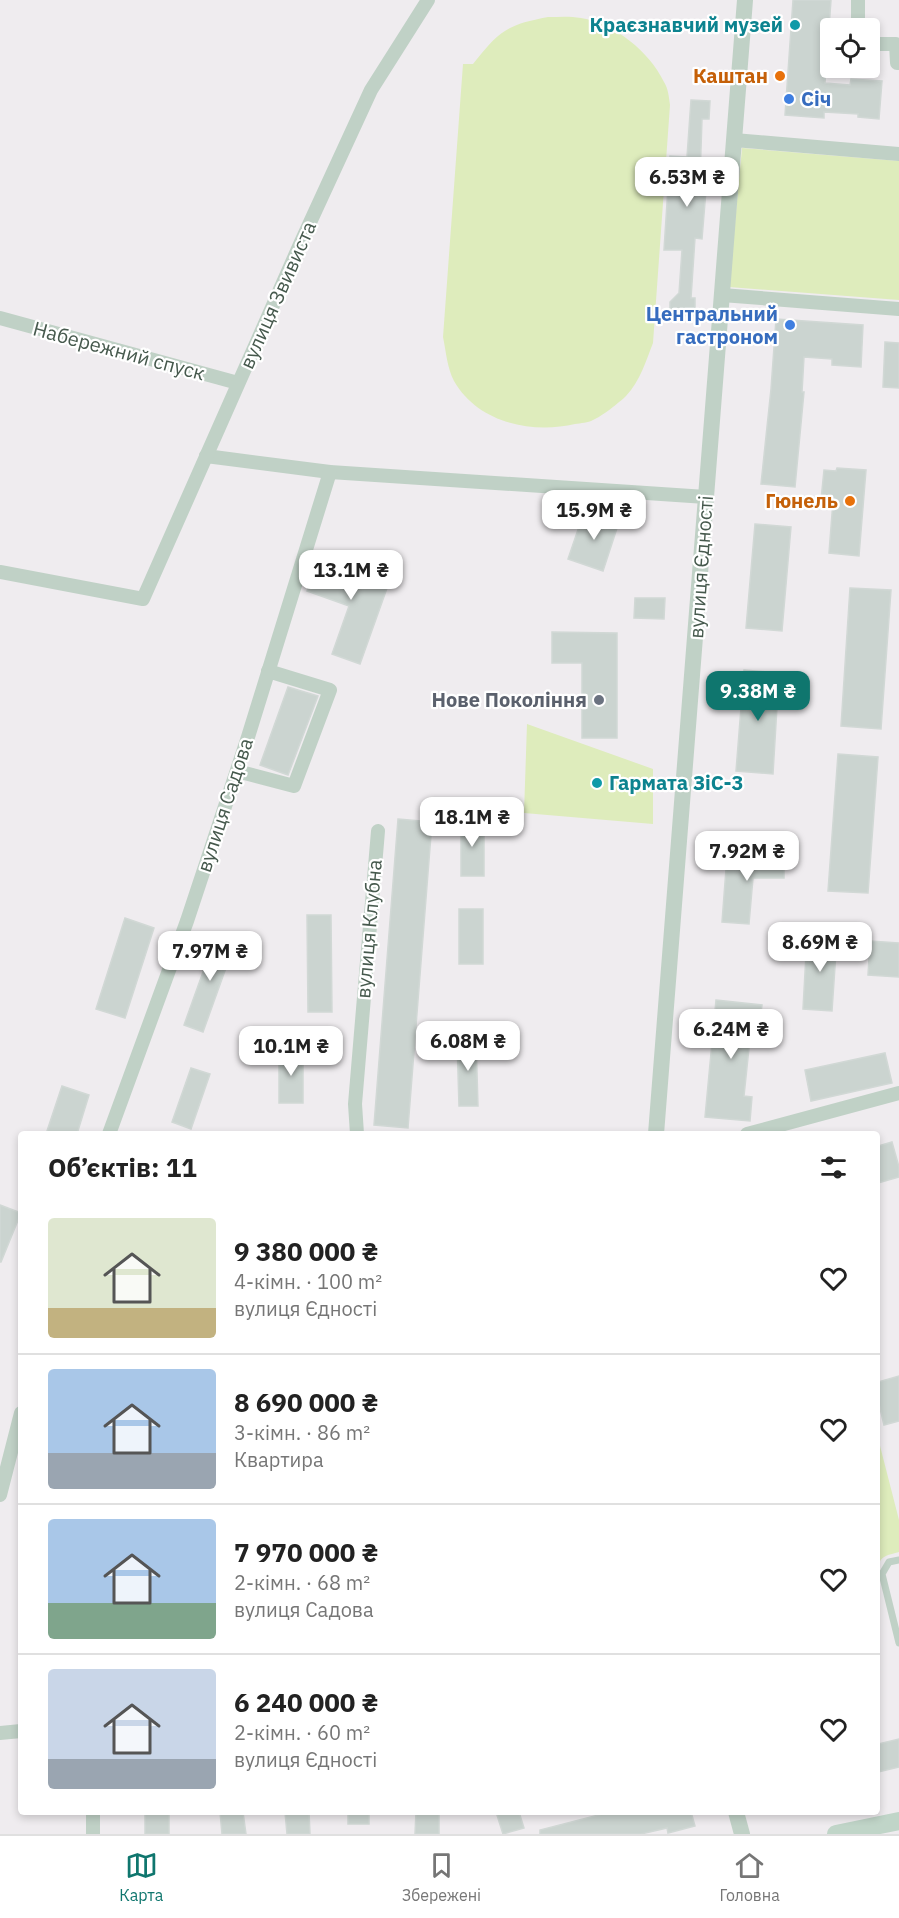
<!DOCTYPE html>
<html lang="uk">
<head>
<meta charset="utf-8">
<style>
	:root { --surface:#fff; --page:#f6f6f6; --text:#222; --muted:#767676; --line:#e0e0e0; --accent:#0f766e }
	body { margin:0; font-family:"IBM Plex Sans",sans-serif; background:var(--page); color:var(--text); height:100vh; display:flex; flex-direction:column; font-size:22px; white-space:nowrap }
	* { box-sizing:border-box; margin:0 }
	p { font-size:20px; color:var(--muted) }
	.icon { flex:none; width:33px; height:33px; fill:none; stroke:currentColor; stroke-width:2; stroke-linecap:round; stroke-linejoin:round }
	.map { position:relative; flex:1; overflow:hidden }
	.side { position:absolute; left:18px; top:1131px; width:862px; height:684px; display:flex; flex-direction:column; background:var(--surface); border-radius:6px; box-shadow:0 3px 9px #0003 }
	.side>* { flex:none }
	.fabs { position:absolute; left:820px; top:18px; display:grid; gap:12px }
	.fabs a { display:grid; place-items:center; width:60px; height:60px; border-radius:6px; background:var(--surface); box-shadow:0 3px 9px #0003; font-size:30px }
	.price { position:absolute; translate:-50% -51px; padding:0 14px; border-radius:12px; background:#fff; color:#222; font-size:20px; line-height:39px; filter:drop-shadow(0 2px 3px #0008) }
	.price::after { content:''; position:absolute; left:50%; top:36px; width:18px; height:14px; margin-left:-9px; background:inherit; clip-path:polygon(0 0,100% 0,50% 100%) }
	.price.on { background:var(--accent); color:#fff }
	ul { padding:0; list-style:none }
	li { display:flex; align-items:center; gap:18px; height:150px; padding:0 30px }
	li+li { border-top:2px solid var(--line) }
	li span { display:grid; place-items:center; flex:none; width:168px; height:120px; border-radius:6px; color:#555 }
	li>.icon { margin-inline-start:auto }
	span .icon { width:72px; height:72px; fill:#fffc; stroke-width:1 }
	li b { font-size:26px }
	h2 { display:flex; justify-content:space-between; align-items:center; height:72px; padding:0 30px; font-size:26px }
	.menu { display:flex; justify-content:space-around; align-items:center; height:84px; border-top:2px solid var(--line); background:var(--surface); font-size:16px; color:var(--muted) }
	.menu a { display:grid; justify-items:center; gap:3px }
	.menu .on { color:var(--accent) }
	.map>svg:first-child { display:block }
</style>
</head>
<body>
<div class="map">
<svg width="899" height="1834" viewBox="0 0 899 1834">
	<rect width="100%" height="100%" fill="#efecef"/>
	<!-- green -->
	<g fill="#deecbc">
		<path d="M 548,17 C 559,17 570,16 581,18 C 615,24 649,51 664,82 C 668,88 669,97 670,105 L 653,343 C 646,361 640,381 626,396 C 620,402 601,417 593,420 C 588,423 581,423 575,424 C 532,434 478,423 454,381 C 447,368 446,351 443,337 L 463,64 L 473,64 C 499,31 506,25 548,17 Z"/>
		<path d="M 742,148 L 899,161 L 899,300 L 729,287 Z"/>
		<path d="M 527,724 L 653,769 L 653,824 L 524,813 Z"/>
		<path d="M 878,1438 L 899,1520 L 899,1552 C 889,1555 881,1555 878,1566 Z"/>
	</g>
	<!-- building -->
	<g fill="#cbd4d0" stroke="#d1d8d5" stroke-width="1.5">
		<path d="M 793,0 L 831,0 L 825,83 L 850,85 L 851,79 L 882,81 L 879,119 L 858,117 L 858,114 L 824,112 L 824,118 L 785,115 Z"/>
		<path d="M 691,100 L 710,101 L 709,119 L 702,119 L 700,178 L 707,178 L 702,239 L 695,238 L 691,298 L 695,298 L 695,316 L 674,315 L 670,309 L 670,302 L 679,293 L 682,250 L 664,250 L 670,156 L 687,157 Z"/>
		<path d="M 776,319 L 863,325 L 861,367 L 832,365 L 832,359 L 804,357 L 802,392 L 804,392 L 795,487 L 761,484 L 771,389 Z"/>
		<path d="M 885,342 L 899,343 L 899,388 L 883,387 Z"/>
		<path d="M 837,468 L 866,470 L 859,556 L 829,553 L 833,501 L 821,500 L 824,470 L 836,471 Z"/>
		<path d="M 584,512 L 619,522 L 603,571 L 568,559 Z"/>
		<path d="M 755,524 L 791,527 L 782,631 L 746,628 Z"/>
		<path d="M 321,553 L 391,577 L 360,664 L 332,654 L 349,606 L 307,591 Z"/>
		<path d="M 850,588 L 891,590 L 881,729 L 841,726 Z"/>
		<path d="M 635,598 L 665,598 L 664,619 L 634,618 Z"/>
		<path d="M 552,632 L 617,633 L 617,738 L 582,738 L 582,663 L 552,663 Z"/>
		<path d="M 744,670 L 779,673 L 773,774 L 736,771 Z"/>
		<path d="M 288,687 L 318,696 L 288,775 L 260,765 Z"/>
		<path d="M 838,754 L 878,757 L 868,893 L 828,891 Z"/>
		<path d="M 398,819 L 432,822 L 408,1128 L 374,1125 Z"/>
		<rect x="461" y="820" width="23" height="56"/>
		<path d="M 750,852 L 784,853 L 784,878 L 753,878 L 749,924 L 722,922 L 727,856 Z"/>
		<rect x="459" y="909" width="24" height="55"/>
		<path d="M 307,915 L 331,915 L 332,1012 L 308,1012 Z"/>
		<path d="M 125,918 L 154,928 L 125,1018 L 96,1009 Z"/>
		<path d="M 217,933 L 236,940 L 203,1032 L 184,1025 Z"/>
		<path d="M 807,936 L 837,937 L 832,1011 L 803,1009 Z"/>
		<path d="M 870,941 L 899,943 L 899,977 L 868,975 Z"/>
		<path d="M 716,1000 L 762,1005 L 759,1029 L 751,1029 L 744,1096 L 752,1097 L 750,1121 L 705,1117 Z"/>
		<path d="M 457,1039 L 476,1039 L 478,1106 L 459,1106 Z"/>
		<rect x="279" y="1051" width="24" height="52"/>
		<path d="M 885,1053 L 892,1083 L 811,1101 L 805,1070 Z"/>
		<path d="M 191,1068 L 210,1074 L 191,1129 L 172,1122 Z"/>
		<path d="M 62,1086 L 89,1095 L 77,1134 L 46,1134 Z"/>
		<path d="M 892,1142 L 899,1167 L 899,1177 L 878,1183 L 878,1146 Z"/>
		<path d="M 0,1205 L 21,1213 L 1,1262 L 0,1262 Z"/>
		<path d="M 899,1376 L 899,1421 L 884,1425 L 878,1400 L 878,1382 Z"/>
		<path d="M 899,1739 L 899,1767 L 878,1772 L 878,1744 Z"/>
		<rect x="145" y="1812" width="24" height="22"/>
		<path d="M 220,1812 L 243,1812 L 246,1834 L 222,1834 Z"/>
		<path d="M 285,1812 L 309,1812 L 310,1834 L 287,1834 Z"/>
		<rect x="348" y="1812" width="21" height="12"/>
		<path d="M 416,1812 L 439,1812 L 439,1834 L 415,1834 Z"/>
		<path d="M 496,1812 L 519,1812 L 524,1828 L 503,1834 Z"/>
		<path d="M 610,1812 L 691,1812 L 695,1826 L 668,1833 L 667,1828 L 641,1834 L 540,1834 L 540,1830 Z"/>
	</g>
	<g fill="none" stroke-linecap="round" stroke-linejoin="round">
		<!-- service -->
		<path stroke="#c0d1c6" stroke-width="7" d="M 899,1560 L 889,1562 L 882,1574 L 899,1643"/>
		<!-- minor -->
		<g stroke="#c0d1c6" stroke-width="14">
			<path d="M 858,28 L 858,0"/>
			<path d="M 870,44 L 896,44 L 897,63 L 899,63"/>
			<path d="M 734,140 L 899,154"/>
			<path d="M 722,295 L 899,309"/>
			<path d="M 0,318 L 238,383"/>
			<path d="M 206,456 L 330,472 L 706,497"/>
			<path d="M 0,572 L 143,599 L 301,242 L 371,90 L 428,0"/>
			<path d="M 237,771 L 294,786 L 330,690 L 268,671"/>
			<path d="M 109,1134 L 187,921 L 248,737 L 330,472"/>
			<path d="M 357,1134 L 355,1104 L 378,831"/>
			<path d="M 747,1134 L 899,1093"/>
			<path d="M 0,1495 L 21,1413"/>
			<path d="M 0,1733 L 21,1731"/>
			<path d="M 93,1834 L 93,1812"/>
		</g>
		<!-- tertiary -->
		<g stroke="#c0d1c6" stroke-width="16">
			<path d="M 656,1134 L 745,0"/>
			<path d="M 736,1812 L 742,1834"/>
		</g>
		<!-- secondary -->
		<path stroke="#c0d5c8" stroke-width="18" d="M 836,1834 L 899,1821"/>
	</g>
	<!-- markers -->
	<g fill="#0f9aa8" stroke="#fff" stroke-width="2">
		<circle cx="795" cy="25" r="6"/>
		<circle cx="597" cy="783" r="6"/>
	</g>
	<g fill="#e8710a" stroke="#fff" stroke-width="2">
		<circle cx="780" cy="76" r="6"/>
		<circle cx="850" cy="501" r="6"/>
	</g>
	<g fill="#3f7fe0" stroke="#fff" stroke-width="2">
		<circle cx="789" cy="99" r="6"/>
		<circle cx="790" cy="325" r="6"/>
	</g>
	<circle fill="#6b7280" stroke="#fff" stroke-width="2" cx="599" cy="700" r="6"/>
	<g text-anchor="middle" stroke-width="4.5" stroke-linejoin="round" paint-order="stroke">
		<!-- culture labels -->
		<g font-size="20" font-weight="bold" fill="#0d838f" stroke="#fff" text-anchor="end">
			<text x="783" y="32">Краєзнавчий музей</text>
			<text x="609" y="790" text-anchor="start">Гармата ЗіС-3</text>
		</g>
		<!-- food labels -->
		<g font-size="20" font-weight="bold" fill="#c56008" stroke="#fff" text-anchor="end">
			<text x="768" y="83">Каштан</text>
			<text x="838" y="508">Гюнель</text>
		</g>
		<!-- shop labels -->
		<g font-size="20" font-weight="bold" fill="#366cbe" stroke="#fff" text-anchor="start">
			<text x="801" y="106">Січ</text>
			<text x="778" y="321" text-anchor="end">Центральний<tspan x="778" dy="23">гастроном</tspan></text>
		</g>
		<!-- street labels -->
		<g font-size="20" fill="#46594d" stroke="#fff">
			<text transform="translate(278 295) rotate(-66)" y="7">вулиця Звивиста</text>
			<text transform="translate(119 351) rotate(15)" y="7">Набережний спуск</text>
			<text transform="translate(701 567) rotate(-86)" y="7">вулиця Єдності</text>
			<text transform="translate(225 805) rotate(-72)" y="7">вулиця Садова</text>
			<text transform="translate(369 929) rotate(-85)" y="7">вулиця Клубна</text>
		</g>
		<!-- worship labels -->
		<g font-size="20" font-weight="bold" fill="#5b616d" stroke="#fff" text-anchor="end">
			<text x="587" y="707">Нове Покоління</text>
		</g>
	</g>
</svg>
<div class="fabs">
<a><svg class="icon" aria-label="locate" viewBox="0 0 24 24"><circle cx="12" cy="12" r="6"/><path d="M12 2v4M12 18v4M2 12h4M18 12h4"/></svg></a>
</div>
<b class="price" style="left:687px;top:208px">6.53M ₴</b>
<b class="price" style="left:594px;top:541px">15.9M ₴</b>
<b class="price" style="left:351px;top:601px">13.1M ₴</b>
<b class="price on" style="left:758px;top:722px">9.38M ₴</b>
<b class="price" style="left:472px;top:848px">18.1M ₴</b>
<b class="price" style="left:747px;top:882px">7.92M ₴</b>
<b class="price" style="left:820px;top:973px">8.69M ₴</b>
<b class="price" style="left:210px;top:982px">7.97M ₴</b>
<b class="price" style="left:731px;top:1060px">6.24M ₴</b>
<b class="price" style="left:468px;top:1072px">6.08M ₴</b>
<b class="price" style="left:291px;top:1077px">10.1M ₴</b>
<section class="side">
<h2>Об’єктів: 11<svg class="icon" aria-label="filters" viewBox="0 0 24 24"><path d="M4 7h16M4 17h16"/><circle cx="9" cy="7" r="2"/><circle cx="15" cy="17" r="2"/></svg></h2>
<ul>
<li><span style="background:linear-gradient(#dfe7d0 75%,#c2b280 0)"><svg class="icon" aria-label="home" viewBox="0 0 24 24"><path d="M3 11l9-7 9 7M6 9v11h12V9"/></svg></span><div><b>9 380 000 ₴</b><p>4-кімн. · 100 m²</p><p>вулиця Єдності</p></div><svg class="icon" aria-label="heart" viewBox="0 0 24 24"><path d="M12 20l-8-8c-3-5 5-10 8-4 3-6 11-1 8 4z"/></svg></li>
<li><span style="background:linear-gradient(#a9c7e8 70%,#9aa5b1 0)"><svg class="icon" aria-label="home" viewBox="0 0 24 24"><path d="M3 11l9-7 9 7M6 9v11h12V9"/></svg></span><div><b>8 690 000 ₴</b><p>3-кімн. · 86 m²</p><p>Квартира</p></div><svg class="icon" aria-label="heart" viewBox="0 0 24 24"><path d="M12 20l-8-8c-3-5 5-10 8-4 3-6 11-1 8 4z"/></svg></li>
<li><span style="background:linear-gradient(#a9c7e8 70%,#7fa58c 0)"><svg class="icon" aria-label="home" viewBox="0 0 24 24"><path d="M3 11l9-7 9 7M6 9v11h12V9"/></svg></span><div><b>7 970 000 ₴</b><p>2-кімн. · 68 m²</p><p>вулиця Садова</p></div><svg class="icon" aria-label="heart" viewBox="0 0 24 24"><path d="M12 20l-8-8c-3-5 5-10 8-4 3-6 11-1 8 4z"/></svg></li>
<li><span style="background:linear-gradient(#c9d6e8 75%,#9aa5b1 0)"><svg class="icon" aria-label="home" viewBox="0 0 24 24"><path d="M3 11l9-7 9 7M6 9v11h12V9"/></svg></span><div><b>6 240 000 ₴</b><p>2-кімн. · 60 m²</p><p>вулиця Єдності</p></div><svg class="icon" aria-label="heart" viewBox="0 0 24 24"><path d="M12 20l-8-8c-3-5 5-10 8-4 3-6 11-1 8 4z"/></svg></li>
</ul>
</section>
</div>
<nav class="menu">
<a class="on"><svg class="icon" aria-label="map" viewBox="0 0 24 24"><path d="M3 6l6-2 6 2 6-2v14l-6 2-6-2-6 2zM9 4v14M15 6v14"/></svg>Карта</a>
<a><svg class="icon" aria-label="saved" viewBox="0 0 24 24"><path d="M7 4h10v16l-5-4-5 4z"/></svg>Збережені</a>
<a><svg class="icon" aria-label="home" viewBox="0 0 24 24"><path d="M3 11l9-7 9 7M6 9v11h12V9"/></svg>Головна</a>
</nav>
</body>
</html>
